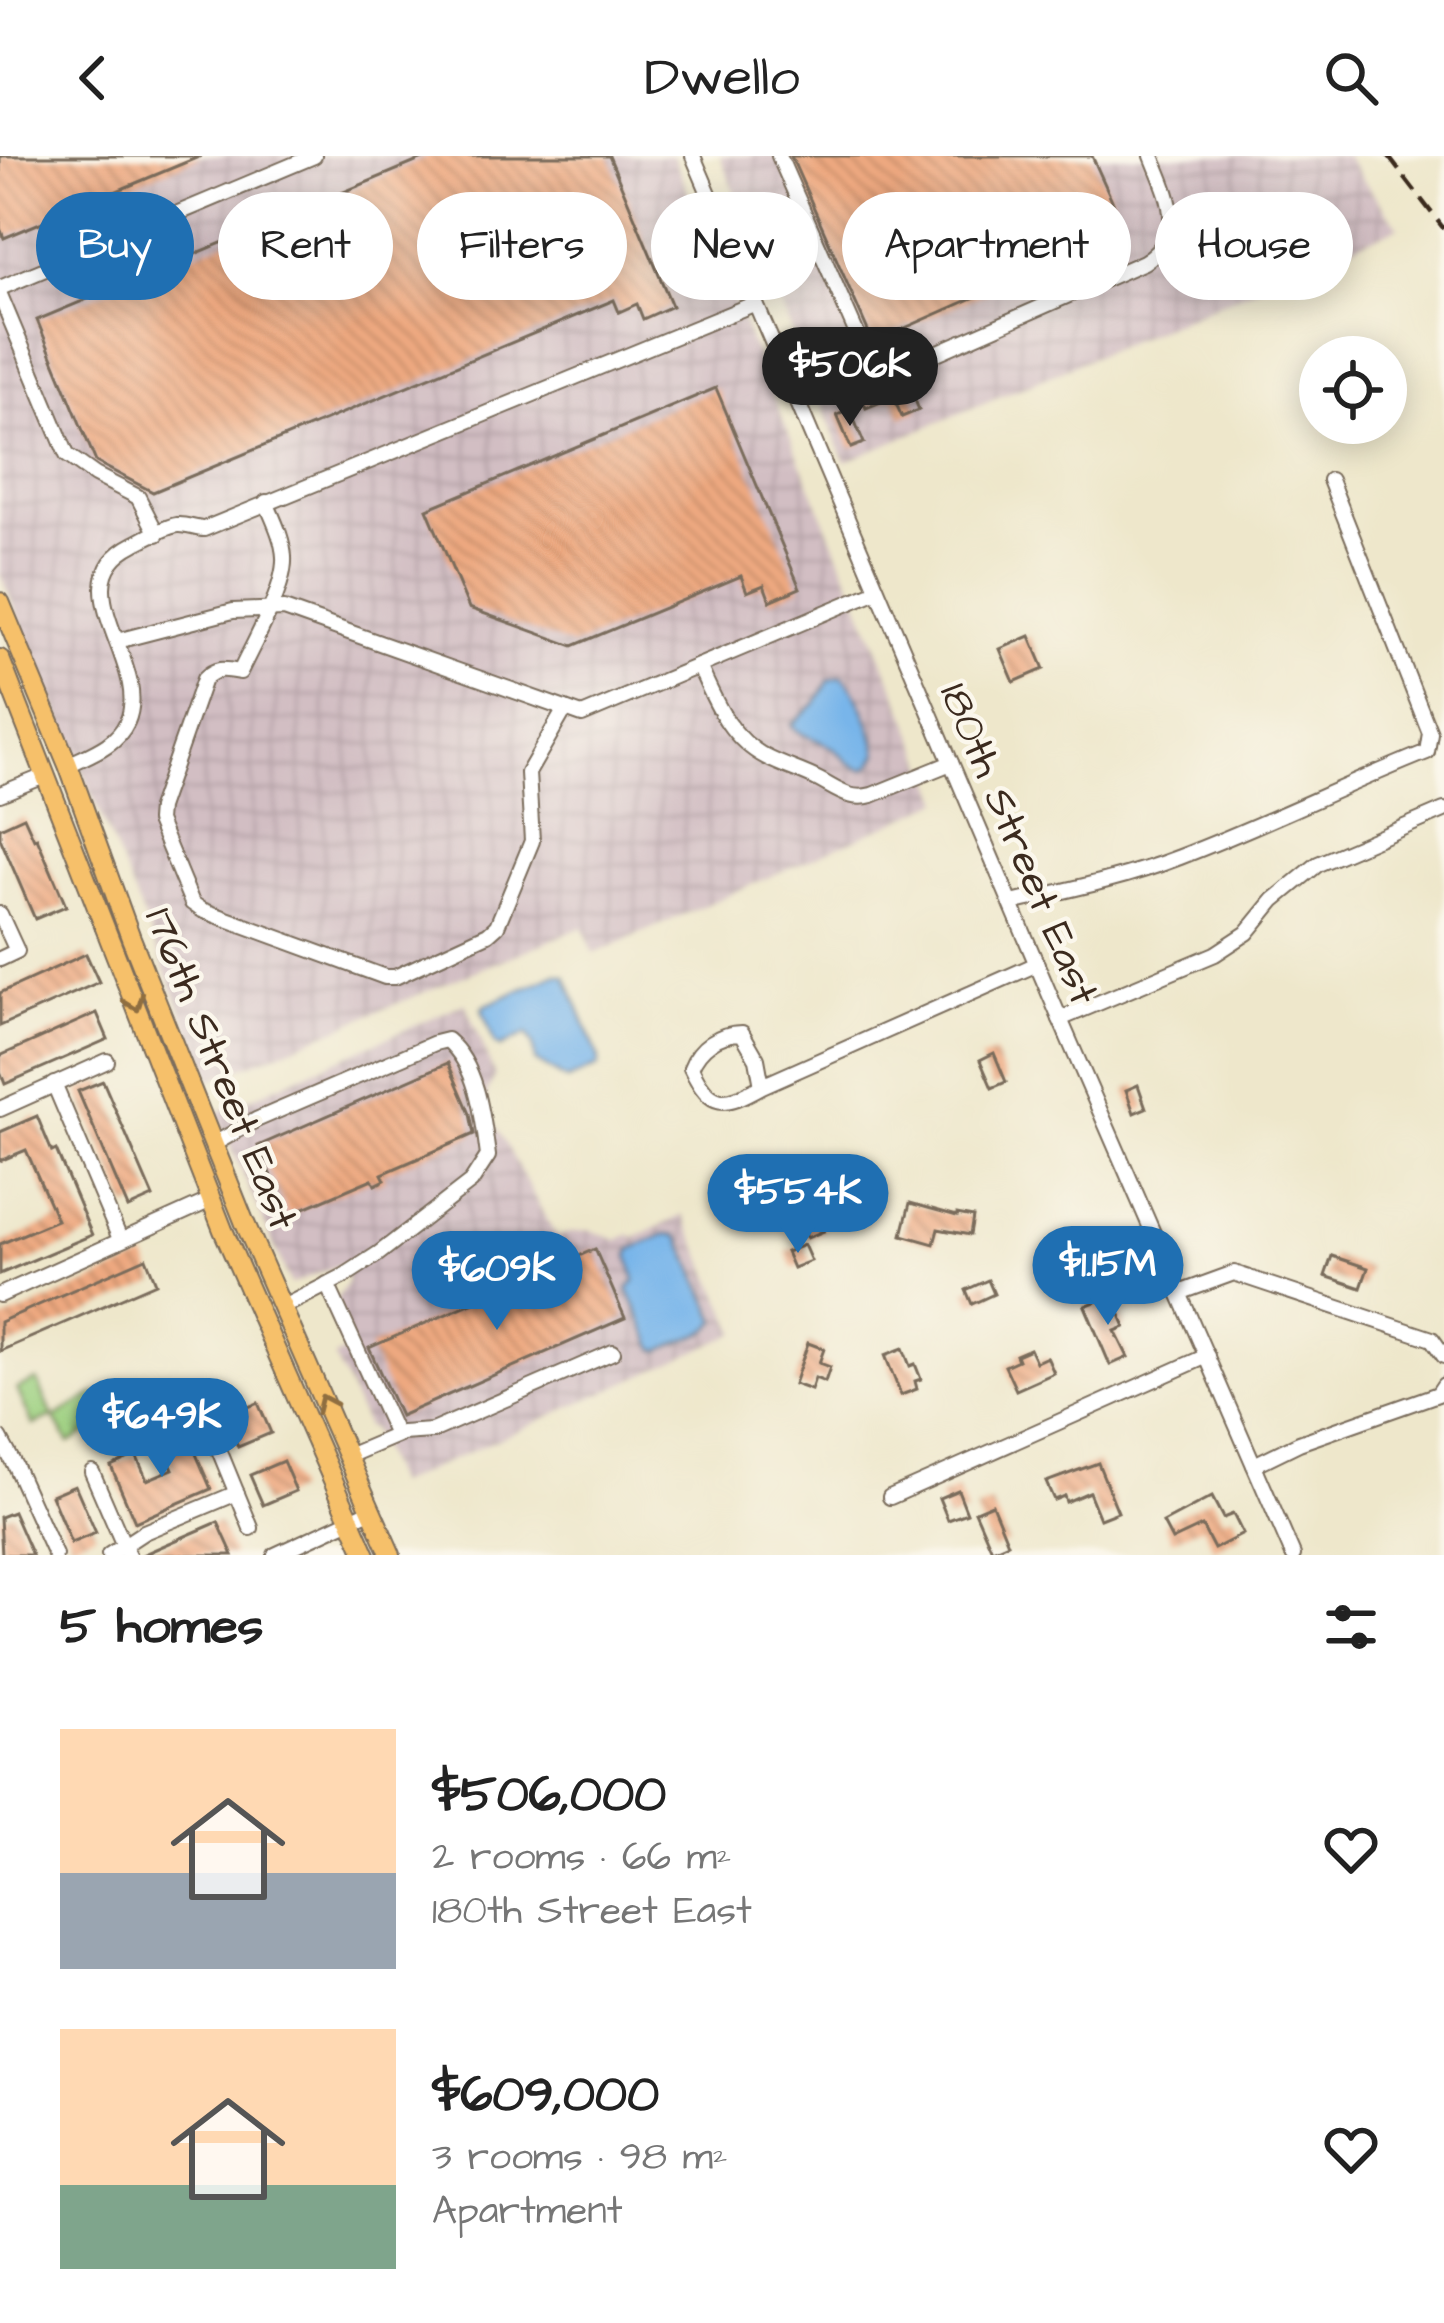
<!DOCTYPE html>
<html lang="en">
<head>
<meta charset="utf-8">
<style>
	:root { --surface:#fff; --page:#f6f6f6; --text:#222; --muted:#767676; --accent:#1f6fb2 }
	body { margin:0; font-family:"Architects Daughter",sans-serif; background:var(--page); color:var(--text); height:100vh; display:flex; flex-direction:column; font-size:45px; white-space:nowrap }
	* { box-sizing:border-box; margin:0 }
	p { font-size:39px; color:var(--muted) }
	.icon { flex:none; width:66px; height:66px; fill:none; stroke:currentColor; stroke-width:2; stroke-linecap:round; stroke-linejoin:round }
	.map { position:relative; height:1399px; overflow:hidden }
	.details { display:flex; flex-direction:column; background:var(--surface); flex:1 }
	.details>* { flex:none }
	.guide { position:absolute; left:36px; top:36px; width:1374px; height:108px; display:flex; gap:24px }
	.controls { position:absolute; left:1299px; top:180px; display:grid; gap:24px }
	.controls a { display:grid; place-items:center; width:108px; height:108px; border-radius:50%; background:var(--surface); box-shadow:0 6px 30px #0003; font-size:60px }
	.price { position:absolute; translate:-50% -102px; padding:0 27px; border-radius:42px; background:var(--accent); color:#fff; font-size:39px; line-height:78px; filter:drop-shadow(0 3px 6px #0008) }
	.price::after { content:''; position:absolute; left:50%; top:72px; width:36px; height:27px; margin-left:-18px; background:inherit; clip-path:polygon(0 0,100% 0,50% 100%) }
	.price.selected { background:#222; color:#fff }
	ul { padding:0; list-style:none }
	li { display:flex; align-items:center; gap:36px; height:300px; padding:0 60px }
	li span { display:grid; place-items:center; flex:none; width:336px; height:240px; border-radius:0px; color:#555 }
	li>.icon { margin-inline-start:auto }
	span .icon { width:144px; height:144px; fill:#fffc; stroke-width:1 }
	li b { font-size:51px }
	h2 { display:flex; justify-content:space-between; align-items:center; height:144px; padding:0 60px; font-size:51px }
	.chip { padding:0 42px; border-radius:54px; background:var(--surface); box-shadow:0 6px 30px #0003; font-size:42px; line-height:108px }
	.chip.selected { background:var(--accent); color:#fff }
	header { display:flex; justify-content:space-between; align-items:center; height:156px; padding:0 60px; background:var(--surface); font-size:54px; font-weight:600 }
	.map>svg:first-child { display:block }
</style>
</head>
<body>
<header><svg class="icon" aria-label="back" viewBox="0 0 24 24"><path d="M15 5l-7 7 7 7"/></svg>Dwello<svg class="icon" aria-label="search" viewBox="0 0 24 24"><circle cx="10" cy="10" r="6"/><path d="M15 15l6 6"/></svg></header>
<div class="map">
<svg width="1444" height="1399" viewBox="0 0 1444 1399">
	<defs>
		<pattern id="industrial-grid" width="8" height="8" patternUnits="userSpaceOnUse" patternTransform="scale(3)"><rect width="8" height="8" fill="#d2bec3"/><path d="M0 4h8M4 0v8" fill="none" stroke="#b5a3a7"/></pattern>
		<pattern id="park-tufts" width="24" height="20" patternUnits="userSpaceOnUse" patternTransform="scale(3)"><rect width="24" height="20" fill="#9dd080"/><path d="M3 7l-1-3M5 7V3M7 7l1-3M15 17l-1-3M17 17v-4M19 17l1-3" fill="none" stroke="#81a968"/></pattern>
		<pattern id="building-back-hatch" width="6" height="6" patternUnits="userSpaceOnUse" patternTransform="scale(3)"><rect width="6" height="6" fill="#eea980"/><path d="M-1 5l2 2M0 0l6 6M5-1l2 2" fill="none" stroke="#c28a68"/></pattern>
	</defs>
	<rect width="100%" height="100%" fill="#fbf7ec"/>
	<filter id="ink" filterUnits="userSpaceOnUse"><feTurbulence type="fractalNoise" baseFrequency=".00833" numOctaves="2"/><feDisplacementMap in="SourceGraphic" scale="24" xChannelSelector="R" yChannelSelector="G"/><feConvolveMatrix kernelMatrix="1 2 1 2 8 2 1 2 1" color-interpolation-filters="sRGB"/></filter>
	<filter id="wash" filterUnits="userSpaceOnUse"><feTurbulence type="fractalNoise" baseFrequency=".004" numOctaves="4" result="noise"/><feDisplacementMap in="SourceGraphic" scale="48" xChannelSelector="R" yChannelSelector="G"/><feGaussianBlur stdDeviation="2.7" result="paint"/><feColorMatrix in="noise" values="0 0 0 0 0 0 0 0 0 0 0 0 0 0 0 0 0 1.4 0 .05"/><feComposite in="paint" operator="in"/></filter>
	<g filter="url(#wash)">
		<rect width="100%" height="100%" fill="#eee7cb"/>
		<!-- industrial -->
		<g fill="url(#industrial-grid)">
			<path d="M 0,0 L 673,0 L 942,645 L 594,798 L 583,771 L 211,924 L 0,417 Z"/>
			<path d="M 720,0 L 1345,0 L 1399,71 L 845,306 Z"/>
			<path d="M 465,847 L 495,920 L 487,937 L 488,955 L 556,1081 L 572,1076 L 590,1074 L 617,1084 L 631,1078 L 634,1082 L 684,1059 L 737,1177 L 395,1329 L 371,1273 L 366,1271 L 334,1201 L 345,1196 L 328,1156 L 348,1125 L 341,1108 L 291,1129 L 216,957 Z"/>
		</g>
		<!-- grass -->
		<path fill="#9dd080" stroke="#6c7d4f" stroke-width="3" d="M 37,1224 L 53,1261 L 33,1269 L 17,1233 Z"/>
		<!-- park -->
		<path fill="url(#park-tufts)" stroke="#6c7d4f" stroke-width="3" d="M 97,1237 L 112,1262 L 69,1287 L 54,1262 Z"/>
		<!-- water -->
		<g fill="#78b5ea" stroke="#5a7084" stroke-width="3">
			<path d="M 842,520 C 860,537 873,573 878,598 L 871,609 L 865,613 C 843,609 846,599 829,590 C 815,582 802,581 791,569 L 815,548 L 829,524 Z"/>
			<path d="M 557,818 L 566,820 L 599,903 L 598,911 L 567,924 L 535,905 L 533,889 L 527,878 L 500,891 L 495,888 L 482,853 L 486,849 Z"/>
			<path d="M 666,1078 L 676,1079 L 681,1084 L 717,1165 L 709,1174 L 660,1195 L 655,1193 L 628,1133 L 635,1125 L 629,1099 L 632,1093 Z"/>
		</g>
		<g id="blocks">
			<!-- building -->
			<g fill="url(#building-back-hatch)">
				<path d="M 0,0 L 201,0 L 4,82 L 0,72 Z"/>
				<path d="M 430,0 L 609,0 L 672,150 L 643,163 L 637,148 L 619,156 L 614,144 L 153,336 L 96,306 L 37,164 Z"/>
				<path d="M 791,0 L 1092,0 L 1115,51 L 1105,56 L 1121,92 L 1038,129 L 1022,92 L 989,106 L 1000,130 L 873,186 Z"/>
				<path d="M 906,222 L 919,254 L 902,261 L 893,241 L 866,252 L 859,235 L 873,229 L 875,235 Z"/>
				<path d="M 716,232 L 800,432 L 770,445 L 764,429 L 747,436 L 741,420 L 573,490 L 469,452 L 427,353 Z"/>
				<path d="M 850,254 L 864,287 L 851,292 L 837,259 Z"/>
				<path d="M 1030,480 L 1044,513 L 1014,526 L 1000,493 Z"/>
				<path d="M 24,661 L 34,683 L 37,682 L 66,750 L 35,763 L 0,682 L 0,672 Z"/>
				<path d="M 86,798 L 99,826 L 0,870 L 0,837 Z"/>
				<path d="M 97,857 L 108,883 L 5,928 L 0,915 L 0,900 Z"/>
				<path d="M 994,897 L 1006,926 L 992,932 L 980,904 Z"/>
				<path d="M 448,907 L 470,958 L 474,978 L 382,1018 L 385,1024 L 375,1029 L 372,1023 L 288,1059 L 258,990 Z"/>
				<path d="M 103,925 L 153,1041 L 128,1052 L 78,935 Z"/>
				<path d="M 1138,929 L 1146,952 L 1134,957 L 1126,934 Z"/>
				<path d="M 37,960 L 52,996 L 56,994 L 92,1079 L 0,1118 L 0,1088 L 57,1064 L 26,994 L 0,1005 L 0,976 Z"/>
				<path d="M 807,1036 L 824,1075 L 807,1082 L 790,1043 Z"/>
				<path d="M 910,1047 L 957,1060 L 957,1058 L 973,1061 L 970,1079 L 938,1073 L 934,1088 L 902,1079 Z"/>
				<path d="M 804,1089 L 811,1105 L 793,1112 L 786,1096 Z"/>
				<path d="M 595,1093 L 625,1162 L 400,1260 L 369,1192 Z"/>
				<path d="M 1332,1100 L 1368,1112 L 1361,1132 L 1325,1120 Z"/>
				<path d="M 146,1102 L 156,1127 L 0,1195 L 0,1166 Z"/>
				<path d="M 988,1124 L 994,1138 L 972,1148 L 966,1134 Z"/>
				<path d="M 1112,1139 L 1125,1171 L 1115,1175 L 1128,1201 L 1110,1209 L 1085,1150 Z"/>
				<path d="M 808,1187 L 824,1193 L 819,1207 L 830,1211 L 825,1226 L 815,1222 L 811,1234 L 794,1228 Z"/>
				<path d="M 903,1192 L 910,1210 L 915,1208 L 921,1223 L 915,1225 L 917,1233 L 901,1239 L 885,1199 Z"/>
				<path d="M 1030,1193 L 1036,1206 L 1047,1201 L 1054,1217 L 1016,1234 L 1005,1210 L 1018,1204 L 1016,1199 Z"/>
				<path d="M 258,1247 L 271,1277 L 238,1291 L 226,1260 Z"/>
				<path d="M 187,1277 L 211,1333 L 135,1366 L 111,1310 L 136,1299 L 147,1324 L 173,1313 L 162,1288 Z"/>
				<path d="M 283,1305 L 296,1335 L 263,1349 L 250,1319 Z"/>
				<path d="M 1098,1307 L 1118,1356 L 1100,1363 L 1089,1336 L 1066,1346 L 1064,1340 L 1054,1344 L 1046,1326 Z"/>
				<path d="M 75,1329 L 96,1377 L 71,1387 L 51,1339 Z"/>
				<path d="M 958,1334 L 967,1357 L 948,1364 L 939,1342 Z"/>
				<path d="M 1212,1341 L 1223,1362 L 1233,1358 L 1243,1378 L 1214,1393 L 1202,1370 L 1172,1384 L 1163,1367 Z"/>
				<path d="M 992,1348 L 1008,1387 L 992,1394 L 975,1355 Z"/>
				<path d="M 13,1356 L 27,1388 L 32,1399 L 2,1399 L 0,1361 Z"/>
				<path d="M 218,1366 L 233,1399 L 142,1399 L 188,1379 Z"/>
			</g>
		</g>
	</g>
	<g filter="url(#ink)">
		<use href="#blocks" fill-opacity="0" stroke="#7a6c5b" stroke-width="3"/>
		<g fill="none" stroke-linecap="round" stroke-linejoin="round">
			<defs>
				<g id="minor">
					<path d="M 693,0 L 1060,863 L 1293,1399"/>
					<path d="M 779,0 L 870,208 L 886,215 L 916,206 L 1144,106 C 1189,77 1168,40 1152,0"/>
					<path d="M 0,132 L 314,0"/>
					<path d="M 0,139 L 67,299 L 95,319 L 138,341 L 157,378"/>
					<path d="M 266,346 C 273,363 283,382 284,401 C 286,431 253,488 240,516 C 224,513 216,511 204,523 L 159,652 L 158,665 L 192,747 L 202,754 L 385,821 L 395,821 L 488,778 L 497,770 L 532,685 L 528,617 L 565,553"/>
					<path d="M 117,485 L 233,455 L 284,453 L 582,559 L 877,435"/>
					<path d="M 699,510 C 715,545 729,582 766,601 C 783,610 802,615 819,624 C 838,634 850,645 872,639 L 951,607"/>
					<path d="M 68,609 C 90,598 116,590 127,566 C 153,509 56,427 134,388 C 146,382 164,371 177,369 C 185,368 196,373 204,373 L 756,147"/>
					<path d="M 0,638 L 47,619"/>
					<path d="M 1011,747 C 1068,734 1126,722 1180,701 C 1264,669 1344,629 1427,596 L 1430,577 L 1330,324"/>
					<path d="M 0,758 L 17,795 L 0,803"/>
					<path d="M 1060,863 L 1215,798 L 1247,777 L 1274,744 L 1318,708 L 1444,654"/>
					<path d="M 54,928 L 120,1083"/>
					<path d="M 762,930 L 757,903 L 742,877 C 719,877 699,891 691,912 C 711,954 724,951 762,930 L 1037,808"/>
					<path d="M 0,953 L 107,905"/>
					<path d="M 214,988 L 256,964 L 435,887 L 447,884 C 478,910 483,962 488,1000 L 471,1026 L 378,1098 L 344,1120 L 283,1151"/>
					<path d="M 327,1128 L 396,1279"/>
					<path d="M 1179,1137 L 1234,1117 L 1432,1183 L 1444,1200"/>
					<path d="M 0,1139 L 211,1044"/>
					<path d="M 208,1267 L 251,1372"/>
					<path d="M 0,1282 L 15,1310 L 55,1399"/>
					<path d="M 348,1300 L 402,1277 L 432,1275 L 613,1196"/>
					<path d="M 1254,1309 L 1299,1287 L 1438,1238 L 1444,1229"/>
					<path d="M 92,1316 L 128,1399"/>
					<path d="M 890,1341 L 1207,1200"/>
					<path d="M 109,1399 L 144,1376 L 237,1337"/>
					<path d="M 275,1399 L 372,1354"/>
				</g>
				<g id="major">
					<path d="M 0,446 L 68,609 L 131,782 L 244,1065 L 391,1399"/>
					<path d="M 0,503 L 223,1074 L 366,1399"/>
				</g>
			</defs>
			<!-- minor casing -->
			<use href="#minor" stroke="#7a6c5b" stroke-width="18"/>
			<!-- major casing -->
			<use href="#major" stroke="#7a6c5b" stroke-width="22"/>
			<!-- minor -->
			<use href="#minor" stroke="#fff" stroke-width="14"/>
			<!-- major -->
			<use href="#major" stroke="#f6c06b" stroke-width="18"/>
			<!-- rail -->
			<path stroke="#3b2a1e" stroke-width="4.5" stroke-dasharray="18 9" stroke-linecap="butt" d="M 1388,0 L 1444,73"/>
		</g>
		<!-- one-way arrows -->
		<defs><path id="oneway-chevron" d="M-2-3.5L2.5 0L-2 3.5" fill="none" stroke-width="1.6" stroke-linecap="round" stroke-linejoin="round" transform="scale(3)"/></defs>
		<g stroke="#8f6e41">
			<use href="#oneway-chevron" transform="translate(135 847) rotate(69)"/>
			<use href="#oneway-chevron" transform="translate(325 1247) rotate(-114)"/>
		</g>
	</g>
	<g text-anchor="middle" stroke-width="9" stroke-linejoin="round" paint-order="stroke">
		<!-- street labels -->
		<g font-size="42" fill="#3b2a1e" stroke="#fbf7ec">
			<text transform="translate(1021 687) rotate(67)" y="15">180th Street East</text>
			<text transform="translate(223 912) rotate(68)" y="15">176th Street East</text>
		</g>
	</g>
</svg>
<div class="controls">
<a><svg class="icon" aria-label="locate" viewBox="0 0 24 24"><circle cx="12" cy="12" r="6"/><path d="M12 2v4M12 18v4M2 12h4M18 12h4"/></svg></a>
</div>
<b class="price selected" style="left:850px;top:273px">$506K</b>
<b class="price" style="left:798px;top:1100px">$554K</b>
<b class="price" style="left:1108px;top:1172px">$1.15M</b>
<b class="price" style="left:497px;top:1177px">$609K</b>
<b class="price" style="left:162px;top:1324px">$649K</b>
<div class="guide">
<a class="chip selected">Buy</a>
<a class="chip">Rent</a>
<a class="chip">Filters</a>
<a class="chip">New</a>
<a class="chip">Apartment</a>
<a class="chip">House</a>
</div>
</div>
<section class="details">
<h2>5 homes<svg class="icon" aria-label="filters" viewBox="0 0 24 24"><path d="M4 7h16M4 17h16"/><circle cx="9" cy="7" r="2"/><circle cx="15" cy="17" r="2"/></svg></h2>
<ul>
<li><span style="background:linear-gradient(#ffd9b3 60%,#9aa5b1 0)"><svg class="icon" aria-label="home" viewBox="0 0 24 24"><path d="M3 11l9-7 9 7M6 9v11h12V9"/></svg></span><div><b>$506,000</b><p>2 rooms · 66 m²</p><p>180th Street East</p></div><svg class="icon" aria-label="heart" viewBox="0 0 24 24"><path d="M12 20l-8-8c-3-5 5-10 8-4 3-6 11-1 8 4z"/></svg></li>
<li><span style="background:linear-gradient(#ffd9b3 65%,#7fa58c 0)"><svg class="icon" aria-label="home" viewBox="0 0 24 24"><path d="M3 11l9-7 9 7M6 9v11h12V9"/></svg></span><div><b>$609,000</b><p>3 rooms · 98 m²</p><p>Apartment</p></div><svg class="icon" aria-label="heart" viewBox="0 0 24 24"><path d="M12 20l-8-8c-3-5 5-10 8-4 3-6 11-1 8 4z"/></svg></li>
</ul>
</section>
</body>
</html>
